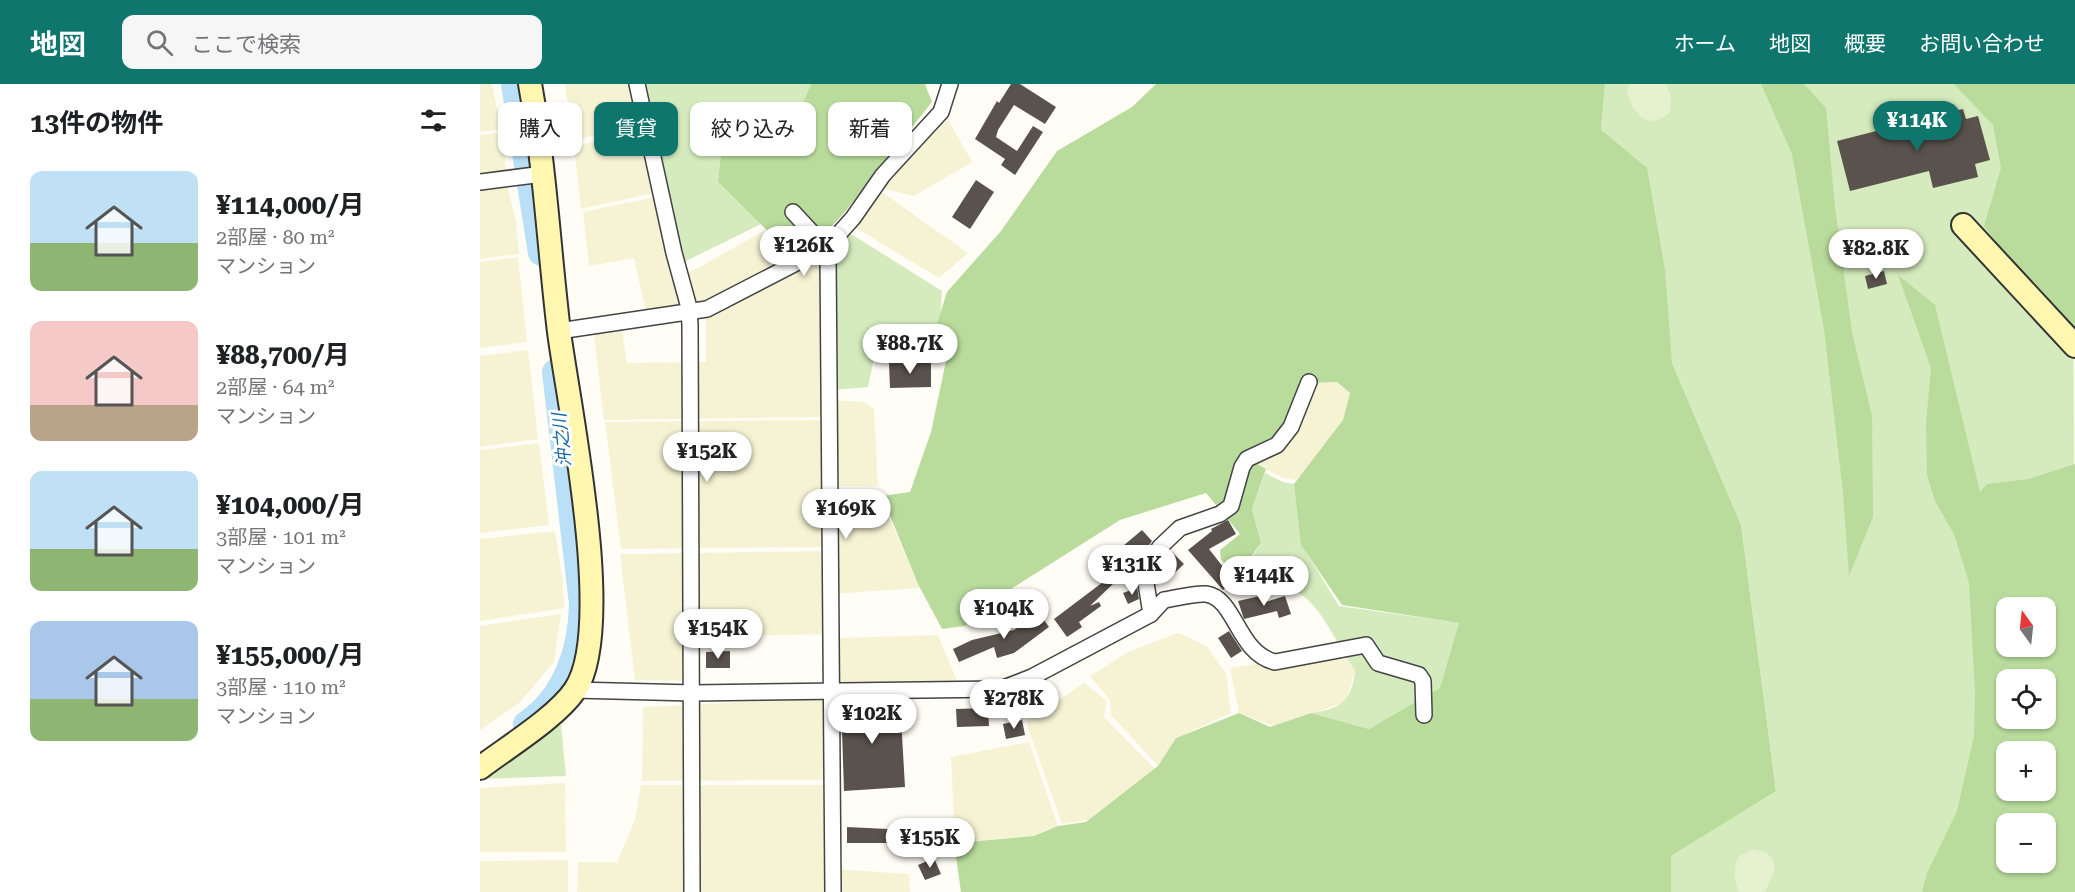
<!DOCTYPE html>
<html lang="ja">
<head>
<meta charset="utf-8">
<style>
	:root { --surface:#fff; --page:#f6f6f6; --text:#202124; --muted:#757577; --accent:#0f766e }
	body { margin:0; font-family:"Roboto Serif","Noto Sans JP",serif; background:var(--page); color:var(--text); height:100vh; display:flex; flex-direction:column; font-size:22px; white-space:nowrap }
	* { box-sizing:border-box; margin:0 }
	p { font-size:20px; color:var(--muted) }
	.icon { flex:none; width:33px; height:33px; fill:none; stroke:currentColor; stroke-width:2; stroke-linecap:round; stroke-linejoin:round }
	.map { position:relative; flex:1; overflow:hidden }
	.panel { display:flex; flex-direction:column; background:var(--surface); width:480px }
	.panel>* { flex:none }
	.hud { position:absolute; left:18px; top:18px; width:570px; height:54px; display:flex; gap:12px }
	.needle { width:39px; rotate:345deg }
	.fabs { position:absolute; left:1516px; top:513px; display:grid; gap:12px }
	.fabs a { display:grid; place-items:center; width:60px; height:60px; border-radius:12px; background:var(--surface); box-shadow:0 2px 4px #0004; font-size:30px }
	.price { position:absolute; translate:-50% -51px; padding:0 14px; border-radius:21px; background:#fff; color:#222; font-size:20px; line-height:39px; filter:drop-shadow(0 2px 3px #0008) }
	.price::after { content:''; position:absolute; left:50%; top:36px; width:18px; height:14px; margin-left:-9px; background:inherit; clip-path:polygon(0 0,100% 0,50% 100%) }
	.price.active { background:var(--accent); color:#fff }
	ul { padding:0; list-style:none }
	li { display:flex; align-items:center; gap:18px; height:150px; padding:0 30px }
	li span { display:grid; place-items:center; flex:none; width:168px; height:120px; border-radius:12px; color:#555 }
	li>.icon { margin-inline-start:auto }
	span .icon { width:72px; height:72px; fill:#fffc; stroke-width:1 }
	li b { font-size:26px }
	h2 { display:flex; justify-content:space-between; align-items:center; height:72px; padding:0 30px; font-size:26px }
	.tag { padding:0 21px; border-radius:12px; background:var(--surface); box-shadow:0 2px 4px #0004; font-size:21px; line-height:54px }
	.tag.active { background:var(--accent); color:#fff }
	header { display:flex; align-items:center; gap:36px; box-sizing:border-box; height:84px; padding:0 30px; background:var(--accent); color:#fff }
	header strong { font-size:28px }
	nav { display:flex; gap:33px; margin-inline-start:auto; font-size:21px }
	.search { width:420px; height:54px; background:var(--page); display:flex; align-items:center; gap:15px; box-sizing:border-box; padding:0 21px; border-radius:12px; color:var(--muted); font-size:22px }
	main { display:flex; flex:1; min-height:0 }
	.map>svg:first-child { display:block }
</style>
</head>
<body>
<header>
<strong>地図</strong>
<div class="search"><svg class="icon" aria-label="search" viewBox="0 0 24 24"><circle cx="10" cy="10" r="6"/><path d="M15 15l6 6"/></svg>ここで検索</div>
<nav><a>ホーム</a><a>地図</a><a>概要</a><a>お問い合わせ</a></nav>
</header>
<main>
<section class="panel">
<h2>13件の物件<svg class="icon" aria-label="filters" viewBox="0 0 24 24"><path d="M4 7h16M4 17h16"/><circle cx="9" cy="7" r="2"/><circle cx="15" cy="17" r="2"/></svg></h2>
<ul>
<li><span style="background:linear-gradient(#bfe0f5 60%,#8fb573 0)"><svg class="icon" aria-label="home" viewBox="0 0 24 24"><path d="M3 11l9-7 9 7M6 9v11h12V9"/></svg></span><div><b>¥114,000/月</b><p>2部屋 · 80 m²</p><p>マンション</p></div></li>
<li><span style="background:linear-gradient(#f6c9c9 70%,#b9a48a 0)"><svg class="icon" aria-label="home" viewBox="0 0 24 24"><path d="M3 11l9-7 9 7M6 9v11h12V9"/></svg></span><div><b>¥88,700/月</b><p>2部屋 · 64 m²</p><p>マンション</p></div></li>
<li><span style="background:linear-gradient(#bfe0f5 65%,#8fb573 0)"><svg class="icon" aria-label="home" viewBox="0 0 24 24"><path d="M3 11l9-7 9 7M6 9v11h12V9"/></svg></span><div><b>¥104,000/月</b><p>3部屋 · 101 m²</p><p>マンション</p></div></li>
<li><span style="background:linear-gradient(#a9c7e8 65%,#8fb573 0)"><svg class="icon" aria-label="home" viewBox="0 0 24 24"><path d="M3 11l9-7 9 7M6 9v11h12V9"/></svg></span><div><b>¥155,000/月</b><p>3部屋 · 110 m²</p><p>マンション</p></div></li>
</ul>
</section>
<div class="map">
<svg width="1595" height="808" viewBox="0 0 1595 808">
	<rect width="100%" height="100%" fill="#fffdf5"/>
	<!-- farmland -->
	<g fill="#f6f3d4">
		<path d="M 0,0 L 12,0 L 21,45 L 0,48 Z"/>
		<path d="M 85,0 L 149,0 L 159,43 L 93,56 Z"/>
		<path d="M 466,32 L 492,78 L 434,112 L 400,104 Z"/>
		<path d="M 23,48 L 27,101 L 36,138 L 39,170 L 0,175 L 0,51 Z"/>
		<path d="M 160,49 L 174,109 L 101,125 L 94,62 Z"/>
		<path d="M 399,106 L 488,169 L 459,194 L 371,141 Z"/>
		<path d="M 175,113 L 202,225 L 166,229 L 154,174 L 109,182 L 103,128 Z"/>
		<path d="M 282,148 L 311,181 L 211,223 L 207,190 Z"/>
		<path d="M 38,173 L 47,258 L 0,264 L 0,178 Z"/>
		<path d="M 336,173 L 341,175 L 341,333 L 124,336 L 114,251 L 142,246 L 147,279 L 226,278 L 226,231 Z"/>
		<path d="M 48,266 L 58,355 L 0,363 L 0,272 Z"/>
		<path d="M 857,298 L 870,309 L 863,336 L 849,360 L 816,396 L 803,394 L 767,375 L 833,299 Z"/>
		<path d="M 353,316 L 384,318 L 394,325 L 398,402 L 355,402 Z"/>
		<path d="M 341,336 L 343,463 L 141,465 L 125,338 Z"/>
		<path d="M 59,359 L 69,441 L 0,449 L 0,366 Z"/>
		<path d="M 399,411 L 440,504 L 350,510 L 351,550 L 203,553 L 202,597 L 155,596 L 140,470 L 344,467 L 352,412 Z"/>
		<path d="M 75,447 L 83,497 L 84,524 L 0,537 L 0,455 Z"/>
		<path d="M 81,530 L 74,578 L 39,619 L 0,646 L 0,542 Z"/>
		<path d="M 698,549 L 727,562 L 746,590 L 751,629 L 696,654 L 678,682 L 631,631 L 630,616 L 610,592 L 648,568 Z"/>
		<path d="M 458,551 L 478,599 L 358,607 L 357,554 Z"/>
		<path d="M 860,566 L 875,586 L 866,618 L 793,642 L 759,629 L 750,584 Z"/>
		<path d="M 604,599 L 627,617 L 624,633 L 675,685 L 609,736 L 582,740 L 546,638 Z"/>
		<path d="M 345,614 L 343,696 L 162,697 L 163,623 Z"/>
		<path d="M 549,658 L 578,742 L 554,752 L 475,758 L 471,673 Z"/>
		<path d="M 85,699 L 86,768 L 0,768 L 0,704 Z"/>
		<path d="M 161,701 L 343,701 L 345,808 L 97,808 L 98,778 L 137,778 L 155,736 Z"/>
		<path d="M 88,776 L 88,808 L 0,808 L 0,777 Z"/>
		<path d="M 352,785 L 429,790 L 430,808 L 353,808 Z"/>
	</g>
	<!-- green -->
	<g fill="#d5ebbd">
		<path d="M 164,0 L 331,0 L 318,30 L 244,40 L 238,98 L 281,140 L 198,181 Z"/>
		<path d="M 1125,0 L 1592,0 L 1595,494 L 1566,524 L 1527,524 L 1527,707 L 1505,808 L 1191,808 L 1191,772 L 1296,706 L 1261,441 L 1192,279 L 1121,46 Z"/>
		<path d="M 368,148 L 462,207 L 460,239 L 398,255 L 388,303 L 353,306 L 354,175 L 358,159 Z"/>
		<path d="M 785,389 L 803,398 L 814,400 L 823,463 L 859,522 L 979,539 L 963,606 L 889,645 L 831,629 C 862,625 872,616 875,586 C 856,562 841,516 812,506 C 800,502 765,507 751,508 L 781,459 L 772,425 Z"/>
		<path d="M 70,640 L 81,641 L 86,692 L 0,695 L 0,686 Z"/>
	</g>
	<!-- forest -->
	<g fill="#b9dc9c" fill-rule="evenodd">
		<path d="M 331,0 L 445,0 L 452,18 L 364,129 L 319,178 L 238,98 L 244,40 L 318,30 Z"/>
		<path d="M 676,0 L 1125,0 L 1121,46 L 1167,84 L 1185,186 L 1192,279 L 1261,441 L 1296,707 L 1191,772 L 1191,808 L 481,808 L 474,759 L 554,752 L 578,742 L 606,738 L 678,682 L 696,654 L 759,629 L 790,643 L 831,629 L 889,645 L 960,604 L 979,539 L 862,521 L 821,461 L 814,400 L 863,336 L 870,309 L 857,298 L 833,299 L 806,350 L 768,375 L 786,385 L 772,425 L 781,459 L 758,491 L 741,476 L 740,466 L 760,450 L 726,409 L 640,436 L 523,510 L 485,542 L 462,545 L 438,500 L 402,412 L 430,408 L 451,348 L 466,277 L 393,277 L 396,257 L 457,240 L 467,208 L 521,147 L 577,67 L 652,23 Z"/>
		<path d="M 1281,0 L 1324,0 L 1346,24 L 1355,123 L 1372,248 L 1392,332 L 1393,433 L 1369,492 L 1363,409 L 1344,245 L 1312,70 Z"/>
		<path d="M 1474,0 L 1595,0 L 1595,261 L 1575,241 L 1504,142 L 1521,84 L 1513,41 Z"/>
		<path d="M 1418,191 L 1455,221 L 1500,408 L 1507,400 L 1549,395 L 1595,380 L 1595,808 L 1442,808 L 1447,789 L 1477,727 L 1494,652 L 1495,608 L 1489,499 L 1474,450 L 1455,417 L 1447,391 L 1446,339 L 1451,284 ZM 1527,524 L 1566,524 L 1566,562 L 1527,562 ZM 1527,596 L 1566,596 L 1566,634 L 1527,634 ZM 1527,668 L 1566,668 L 1566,706 L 1527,706 ZM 1527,740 L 1566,740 L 1566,778 L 1527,778 Z"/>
	</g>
	<!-- pitch -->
	<g fill="#e6f2cf">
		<path d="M 1150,0 L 1186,0 L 1191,12 L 1190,28 C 1168,49 1152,29 1147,7 Z"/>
		<path d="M 1272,765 C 1302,770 1297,788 1284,808 L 1259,808 C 1254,795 1253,786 1258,773 Z"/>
	</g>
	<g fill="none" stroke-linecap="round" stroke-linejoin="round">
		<!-- river -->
		<g stroke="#b9e0f7" stroke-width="26">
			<path d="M 34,0 L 61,169"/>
			<path d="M 46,640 C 86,613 101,566 102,520 L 75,288"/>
		</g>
	</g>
	<!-- building -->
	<g fill="#5a524d">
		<path d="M 531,0 L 540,0 L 576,23 L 565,40 L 534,21 L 518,46 L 516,53 L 537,67 L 553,42 L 563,48 L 535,91 L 521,81 L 525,75 L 495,55 L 517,17 L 519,19 Z"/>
		<path d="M 1483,25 L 1486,35 L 1498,32 L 1510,76 L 1495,80 L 1498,93 L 1453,104 L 1449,87 L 1370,107 L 1357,57 Z"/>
		<path d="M 496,96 L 514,108 L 490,145 L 472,133 Z"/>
		<path d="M 1404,187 L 1407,200 L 1388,205 L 1385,192 Z"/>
		<path d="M 451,278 L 451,303 L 410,304 L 409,279 Z"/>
		<path d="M 748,436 L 756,450 L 729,465 L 754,497 L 743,506 L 708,466 L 732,447 L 731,445 Z"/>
		<path d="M 662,446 L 672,457 L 659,475 L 610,522 L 619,518 L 621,522 L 599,538 L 602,543 L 587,553 L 574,535 L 627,495 L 617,484 Z"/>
		<path d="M 691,467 L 704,480 L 688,495 L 677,484 Z"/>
		<path d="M 657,504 L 659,515 L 648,520 L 643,509 Z"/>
		<path d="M 780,512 L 782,519 L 805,512 L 811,530 L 799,534 L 797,527 L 764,535 L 758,517 Z"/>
		<path d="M 559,529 L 569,543 L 534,569 L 517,574 L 514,563 L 479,578 L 473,565 L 492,556 L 534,546 Z"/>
		<path d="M 749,547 L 762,567 L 751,574 L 738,554 Z"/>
		<path d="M 250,567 L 250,584 L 226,584 L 226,568 Z"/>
		<path d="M 420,616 L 425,703 L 364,707 L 361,617 Z"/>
		<path d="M 508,624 L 509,642 L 477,643 L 476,625 Z"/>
		<path d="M 542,636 L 545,651 L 526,655 L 523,640 Z"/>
		<path d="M 367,743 L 408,745 L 407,759 L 367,759 Z"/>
		<path d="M 454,774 L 461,790 L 445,796 L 438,781 Z"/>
	</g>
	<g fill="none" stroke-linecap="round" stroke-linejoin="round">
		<defs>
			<g id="street">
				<path d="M 157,0 L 194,169 L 208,220 L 210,240 L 212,808"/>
				<path d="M 0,98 L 63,90"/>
				<path d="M 313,128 L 338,155 L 348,172 L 353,808"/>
				<path d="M 79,247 L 227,225 L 347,163 L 373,134 L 403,91 L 461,28 L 470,0"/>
				<path d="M 671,530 L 665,493 L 667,481 L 680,463 L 700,444 L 740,430 L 751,422 L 762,383 L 767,375 L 797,361 L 811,343 L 829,298"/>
				<path d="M 94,606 L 213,609 L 521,605 L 552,593 L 671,530 L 684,516 C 697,514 714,509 726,510 C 756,514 757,569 795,578 L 886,561 L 898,579 L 939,591 L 943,597 L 944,631"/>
			</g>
			<g id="secondary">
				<path d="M 1483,141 L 1595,262"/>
				<path d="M 0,684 C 26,664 77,633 95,606 C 136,545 89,324 79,248 C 69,165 65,82 50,0"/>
			</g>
		</defs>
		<!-- street casing -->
		<use href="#street" stroke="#444" stroke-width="18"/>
		<!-- secondary casing -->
		<use href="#secondary" stroke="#333" stroke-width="26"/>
		<!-- street -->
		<use href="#street" stroke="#fff" stroke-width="15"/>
		<!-- secondary -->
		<use href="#secondary" stroke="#fff6b0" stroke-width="22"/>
	</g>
	<g text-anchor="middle" stroke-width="6" stroke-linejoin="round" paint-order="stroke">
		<!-- water labels -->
		<g font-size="18" font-style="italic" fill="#1768a6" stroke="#fff">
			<text transform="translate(82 356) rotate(-96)" y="6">沖之川</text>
		</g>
	</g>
</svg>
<div class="fabs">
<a><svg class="needle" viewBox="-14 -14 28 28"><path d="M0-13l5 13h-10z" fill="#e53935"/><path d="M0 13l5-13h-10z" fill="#757577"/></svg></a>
<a><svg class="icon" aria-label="locate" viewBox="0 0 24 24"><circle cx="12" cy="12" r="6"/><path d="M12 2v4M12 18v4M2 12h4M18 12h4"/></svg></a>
<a>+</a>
<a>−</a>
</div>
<b class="price active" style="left:1437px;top:68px">¥114K</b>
<b class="price" style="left:324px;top:193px">¥126K</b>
<b class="price" style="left:1396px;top:196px">¥82.8K</b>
<b class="price" style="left:430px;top:291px">¥88.7K</b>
<b class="price" style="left:227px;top:399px">¥152K</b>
<b class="price" style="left:366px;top:456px">¥169K</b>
<b class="price" style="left:652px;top:512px">¥131K</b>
<b class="price" style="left:784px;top:523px">¥144K</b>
<b class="price" style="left:524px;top:556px">¥104K</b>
<b class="price" style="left:238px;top:576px">¥154K</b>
<b class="price" style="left:534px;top:646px">¥278K</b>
<b class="price" style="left:392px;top:661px">¥102K</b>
<b class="price" style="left:450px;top:785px">¥155K</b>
<div class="hud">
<a class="tag">購入</a>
<a class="tag active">賃貸</a>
<a class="tag">絞り込み</a>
<a class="tag">新着</a>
</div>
</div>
</main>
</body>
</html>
